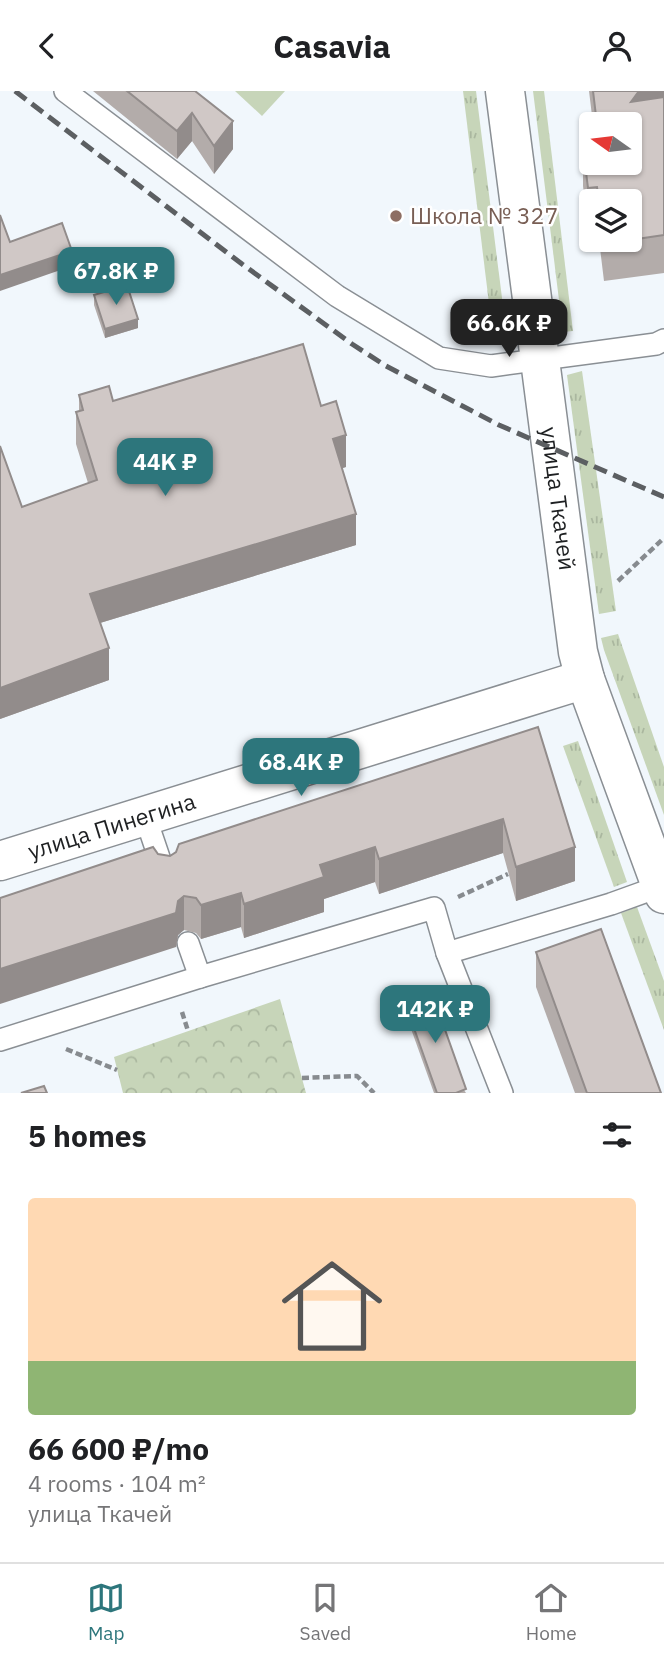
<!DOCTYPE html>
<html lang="en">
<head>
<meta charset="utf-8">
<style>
	:root { --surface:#fff; --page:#f6f6f6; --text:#202124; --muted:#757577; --line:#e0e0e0; --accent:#2d767c }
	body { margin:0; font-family:"IBM Plex Sans",sans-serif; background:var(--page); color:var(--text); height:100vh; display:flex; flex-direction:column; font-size:26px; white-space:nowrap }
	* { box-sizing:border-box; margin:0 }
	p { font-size:23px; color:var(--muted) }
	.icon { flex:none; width:38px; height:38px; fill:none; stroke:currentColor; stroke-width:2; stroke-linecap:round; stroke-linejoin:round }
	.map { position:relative; height:1002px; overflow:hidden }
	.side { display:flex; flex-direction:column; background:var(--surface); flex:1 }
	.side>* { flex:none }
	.needle { width:46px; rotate:284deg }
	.fabs { position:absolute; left:579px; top:21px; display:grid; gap:14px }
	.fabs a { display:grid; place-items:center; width:63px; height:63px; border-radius:7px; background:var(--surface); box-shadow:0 2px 5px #0004; font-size:35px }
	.price { position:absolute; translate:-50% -60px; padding:0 16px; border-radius:14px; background:var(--accent); color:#fff; font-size:23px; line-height:46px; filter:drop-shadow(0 2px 4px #0008) }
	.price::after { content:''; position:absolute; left:50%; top:42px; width:21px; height:16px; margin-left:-10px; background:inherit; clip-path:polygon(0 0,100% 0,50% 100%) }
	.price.current { background:#222; color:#fff }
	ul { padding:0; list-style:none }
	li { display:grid; align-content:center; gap:14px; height:371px; padding:0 28px }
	li span { display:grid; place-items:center; height:217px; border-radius:7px; color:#555 }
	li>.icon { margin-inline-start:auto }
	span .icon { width:126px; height:126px; fill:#fffc; stroke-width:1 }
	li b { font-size:30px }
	h2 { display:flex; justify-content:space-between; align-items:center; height:84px; padding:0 28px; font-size:30px }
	header { display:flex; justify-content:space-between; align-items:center; height:91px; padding:0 28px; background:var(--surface); font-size:32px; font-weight:700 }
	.tabs { display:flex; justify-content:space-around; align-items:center; height:98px; border-top:2px solid var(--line); background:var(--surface); font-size:19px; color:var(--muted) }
	.tabs a { display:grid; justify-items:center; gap:4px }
	.tabs .current { color:var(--accent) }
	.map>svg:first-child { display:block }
</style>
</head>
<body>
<header><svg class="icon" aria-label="back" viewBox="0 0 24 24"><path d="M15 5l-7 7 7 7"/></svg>Casavia<svg class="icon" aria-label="person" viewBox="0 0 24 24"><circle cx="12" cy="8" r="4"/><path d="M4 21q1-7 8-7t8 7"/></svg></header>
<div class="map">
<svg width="664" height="1002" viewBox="0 0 664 1002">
	<defs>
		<pattern id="grass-tufts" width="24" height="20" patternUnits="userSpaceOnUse" patternTransform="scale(1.75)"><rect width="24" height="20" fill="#c7d5b9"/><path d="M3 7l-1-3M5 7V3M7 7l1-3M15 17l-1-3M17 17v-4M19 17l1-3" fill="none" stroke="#aab79f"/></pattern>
		<pattern id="park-crowns" width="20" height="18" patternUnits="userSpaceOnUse" patternTransform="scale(1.75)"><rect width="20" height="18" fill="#c7d5b9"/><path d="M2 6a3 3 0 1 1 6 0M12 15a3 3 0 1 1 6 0" fill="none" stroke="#aab79f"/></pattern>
	</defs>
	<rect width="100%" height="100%" fill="#f1f7fc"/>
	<!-- grass -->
	<g fill="url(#grass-tufts)">
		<path d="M 463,0 L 476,0 L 505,231 L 492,237 Z"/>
		<path d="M 533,0 L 544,0 L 573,240 L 563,241 Z"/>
		<path d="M 582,280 L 616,520 L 599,523 L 567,284 Z"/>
		<path d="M 618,543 L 664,676 L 664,724 L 604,559 L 601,547 Z"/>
		<path d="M 578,650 L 627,791 L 614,796 L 563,655 Z"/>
		<path d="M 637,816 L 664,890 L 664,939 L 621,822 Z"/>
	</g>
	<!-- park -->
	<path fill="url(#park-crowns)" d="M 280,908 L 306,1002 L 123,1002 L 114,966 Z"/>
	<!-- pitch -->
	<path fill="#c7d5b9" d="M 235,0 L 285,0 L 262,25 Z"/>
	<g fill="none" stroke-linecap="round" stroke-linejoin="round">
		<defs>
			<g id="service">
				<path d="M 65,0 L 337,205 L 439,267 L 491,275 L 656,253 L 664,249"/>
				<path d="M 145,725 L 166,787"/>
				<path d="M 188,852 L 200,886"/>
				<path d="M 447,862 L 611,813 L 661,795"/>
				<path d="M 0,949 L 200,886 L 434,817 L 447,862 L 502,1002"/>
			</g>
			<g id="minor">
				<path id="s1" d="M 505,0 L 578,561 L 585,588 L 664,803"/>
				<path id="s2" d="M 0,770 L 585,588"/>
			</g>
		</defs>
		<!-- service casing -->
		<use href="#service" stroke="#8a8f94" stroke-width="24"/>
		<!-- minor casing -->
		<use href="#minor" stroke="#8a8f94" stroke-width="41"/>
		<!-- path -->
		<g stroke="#878b8f" stroke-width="4.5" stroke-dasharray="7 3.5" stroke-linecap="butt">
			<path d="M 618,490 L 664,447"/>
			<path d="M 458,806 L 508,783"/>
			<path d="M 182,921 L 188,940"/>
			<path d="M 66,958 L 117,979"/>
			<path d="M 302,987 L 357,985 L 374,1002"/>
		</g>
		<!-- service -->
		<use href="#service" stroke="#fff" stroke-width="21"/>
		<!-- minor -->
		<use href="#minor" stroke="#fff" stroke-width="38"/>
		<!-- rail -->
		<path stroke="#5c5f62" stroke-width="5" stroke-dasharray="14 7" stroke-linecap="butt" d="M 15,0 L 242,173 L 352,253 L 386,275 L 499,334 L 664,406"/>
	</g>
	<!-- wall -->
	<g fill="#b3acaa">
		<path d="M 93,0 L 195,0 L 233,58 L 214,83 L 192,50 L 177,68 Z"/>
		<path d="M 589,0 L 664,0 L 664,182 L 604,190 L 599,149 L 630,149 L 630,110 L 592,110 L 592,135 L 588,135 L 583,95 L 583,57 L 592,72 L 630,33 L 593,33 Z"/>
		<path d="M 94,204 L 138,237 L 105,247 L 94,214 Z"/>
		<path d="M 79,304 L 113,310 L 321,315 L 346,376 L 342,377 L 356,454 L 100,532 L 109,589 L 0,628 L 0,355 L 22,416 L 88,392 L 76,353 L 76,321 L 79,320 Z"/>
		<path d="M 538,636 L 575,790 L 516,810 L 503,762 L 379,803 L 375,791 L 324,808 L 324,821 L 244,847 L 241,836 L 201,848 L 196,842 L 184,839 L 178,844 L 176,856 L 158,763 L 170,765 Z"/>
		<path d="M 536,861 L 661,1002 L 575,1002 L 536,896 Z"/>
		<path d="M 405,912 L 466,1002 L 434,1002 L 405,921 Z"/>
	</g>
	<!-- shaded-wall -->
	<g fill="#928c8b">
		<path d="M 639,0 L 664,0 L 664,6 L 631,11 Z"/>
		<path d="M 192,22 L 192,50 L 177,68 L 177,40 Z"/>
		<path d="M 233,30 L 233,58 L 214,83 L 214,55 Z"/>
		<path d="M 72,160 L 72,175 L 0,200 L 0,184 Z"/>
		<path d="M 138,228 L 138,237 L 105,247 L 105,238 Z"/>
		<path d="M 346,344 L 346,376 L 333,380 L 333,348 Z"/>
		<path d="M 356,423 L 356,454 L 90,535 L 90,503 Z"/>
		<path d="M 109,557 L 109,589 L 0,628 L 0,597 Z"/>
		<path d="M 503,728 L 503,762 L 379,803 L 379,768 Z"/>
		<path d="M 375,756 L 375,791 L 324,808 L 324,821 L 244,847 L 244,813 L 320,774 Z"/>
		<path d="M 575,756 L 575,790 L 516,810 L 516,776 Z"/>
		<path d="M 241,802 L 241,836 L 201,848 L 201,814 Z"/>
		<path d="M 184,805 L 184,839 L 178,844 L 176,856 L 0,913 L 0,878 L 178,810 Z"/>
	</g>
	<!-- building -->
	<g fill="#d0c8c6" stroke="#928c8b" stroke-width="2">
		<path d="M 127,0 L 195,0 L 233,30 L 214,55 L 192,22 L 177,40 Z"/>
		<path d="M 593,0 L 639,0 L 631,11 L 664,6 L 664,144 L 630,149 L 630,110 L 599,110 L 597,96 L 588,97 L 583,57 L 592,56 L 592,72 L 630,72 L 630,33 L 597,33 Z"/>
		<path d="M 0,124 L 10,151 L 62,132 L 72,160 L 0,184 Z"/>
		<path d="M 604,149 L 629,149 L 604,152 Z"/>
		<path d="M 127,194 L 138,228 L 105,238 L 94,204 Z"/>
		<path d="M 303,253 L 321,315 L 336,310 L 346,344 L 333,348 L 356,423 L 90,503 L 109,557 L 0,597 L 0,355 L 22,416 L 97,389 L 76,321 L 83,319 L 79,304 L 109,295 L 113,310 Z"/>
		<path d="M 538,636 L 575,756 L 516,776 L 503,728 L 379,768 L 375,756 L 320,774 L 324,786 L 244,813 L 241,802 L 201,814 L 196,807 L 184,805 L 178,810 L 176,822 L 0,878 L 0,807 L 153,756 L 158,763 L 170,765 L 176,761 L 179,753 Z"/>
		<path d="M 601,838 L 661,1002 L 587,1002 L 536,861 Z"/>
		<path d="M 432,902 L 466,998 L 456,1002 L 437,1002 L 405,912 Z"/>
		<path d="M 44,995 L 47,1002 L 21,1002 Z"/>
	</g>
	<!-- markers -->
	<circle fill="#8d6e63" stroke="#fff" stroke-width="2.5" cx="396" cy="125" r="7"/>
	<g text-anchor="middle" stroke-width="5" stroke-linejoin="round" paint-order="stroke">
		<!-- education labels -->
		<g font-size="23" fill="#785e54" stroke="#fff" text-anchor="start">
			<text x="410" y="133">Школа № 327</text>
		</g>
		<!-- street labels -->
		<g font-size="23" fill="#1e2022" stroke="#fff">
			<text dy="8" stroke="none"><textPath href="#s1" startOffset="411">улица Ткачей</textPath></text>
			<text dy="8" stroke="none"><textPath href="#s2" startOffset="117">улица Пинегина</textPath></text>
		</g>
	</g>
</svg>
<div class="fabs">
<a><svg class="needle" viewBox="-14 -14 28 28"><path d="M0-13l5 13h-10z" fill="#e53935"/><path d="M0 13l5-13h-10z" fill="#757577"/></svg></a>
<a><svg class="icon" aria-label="layers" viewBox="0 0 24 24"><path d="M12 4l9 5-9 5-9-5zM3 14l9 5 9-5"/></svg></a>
</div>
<b class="price" style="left:116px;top:216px">67.8K ₽</b>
<b class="price current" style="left:509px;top:268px">66.6K ₽</b>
<b class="price" style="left:165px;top:407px">44K ₽</b>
<b class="price" style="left:301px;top:707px">68.4K ₽</b>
<b class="price" style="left:435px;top:954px">142K ₽</b>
</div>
<section class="side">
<h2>5 homes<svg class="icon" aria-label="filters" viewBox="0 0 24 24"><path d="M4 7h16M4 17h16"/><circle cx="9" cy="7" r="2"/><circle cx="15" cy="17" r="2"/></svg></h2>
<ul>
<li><span style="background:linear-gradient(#ffd9b3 75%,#8fb573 0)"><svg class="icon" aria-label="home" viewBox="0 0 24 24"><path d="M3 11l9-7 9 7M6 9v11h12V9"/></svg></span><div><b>66 600 ₽/mo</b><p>4 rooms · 104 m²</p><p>улица Ткачей</p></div></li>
</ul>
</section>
<nav class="tabs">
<a class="current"><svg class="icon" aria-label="map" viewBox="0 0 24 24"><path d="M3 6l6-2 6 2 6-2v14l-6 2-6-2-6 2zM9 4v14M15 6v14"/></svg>Map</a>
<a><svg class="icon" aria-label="saved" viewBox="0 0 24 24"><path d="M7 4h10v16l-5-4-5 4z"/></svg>Saved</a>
<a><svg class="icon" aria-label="home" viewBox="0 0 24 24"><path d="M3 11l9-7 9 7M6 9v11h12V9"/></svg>Home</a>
</nav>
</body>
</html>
